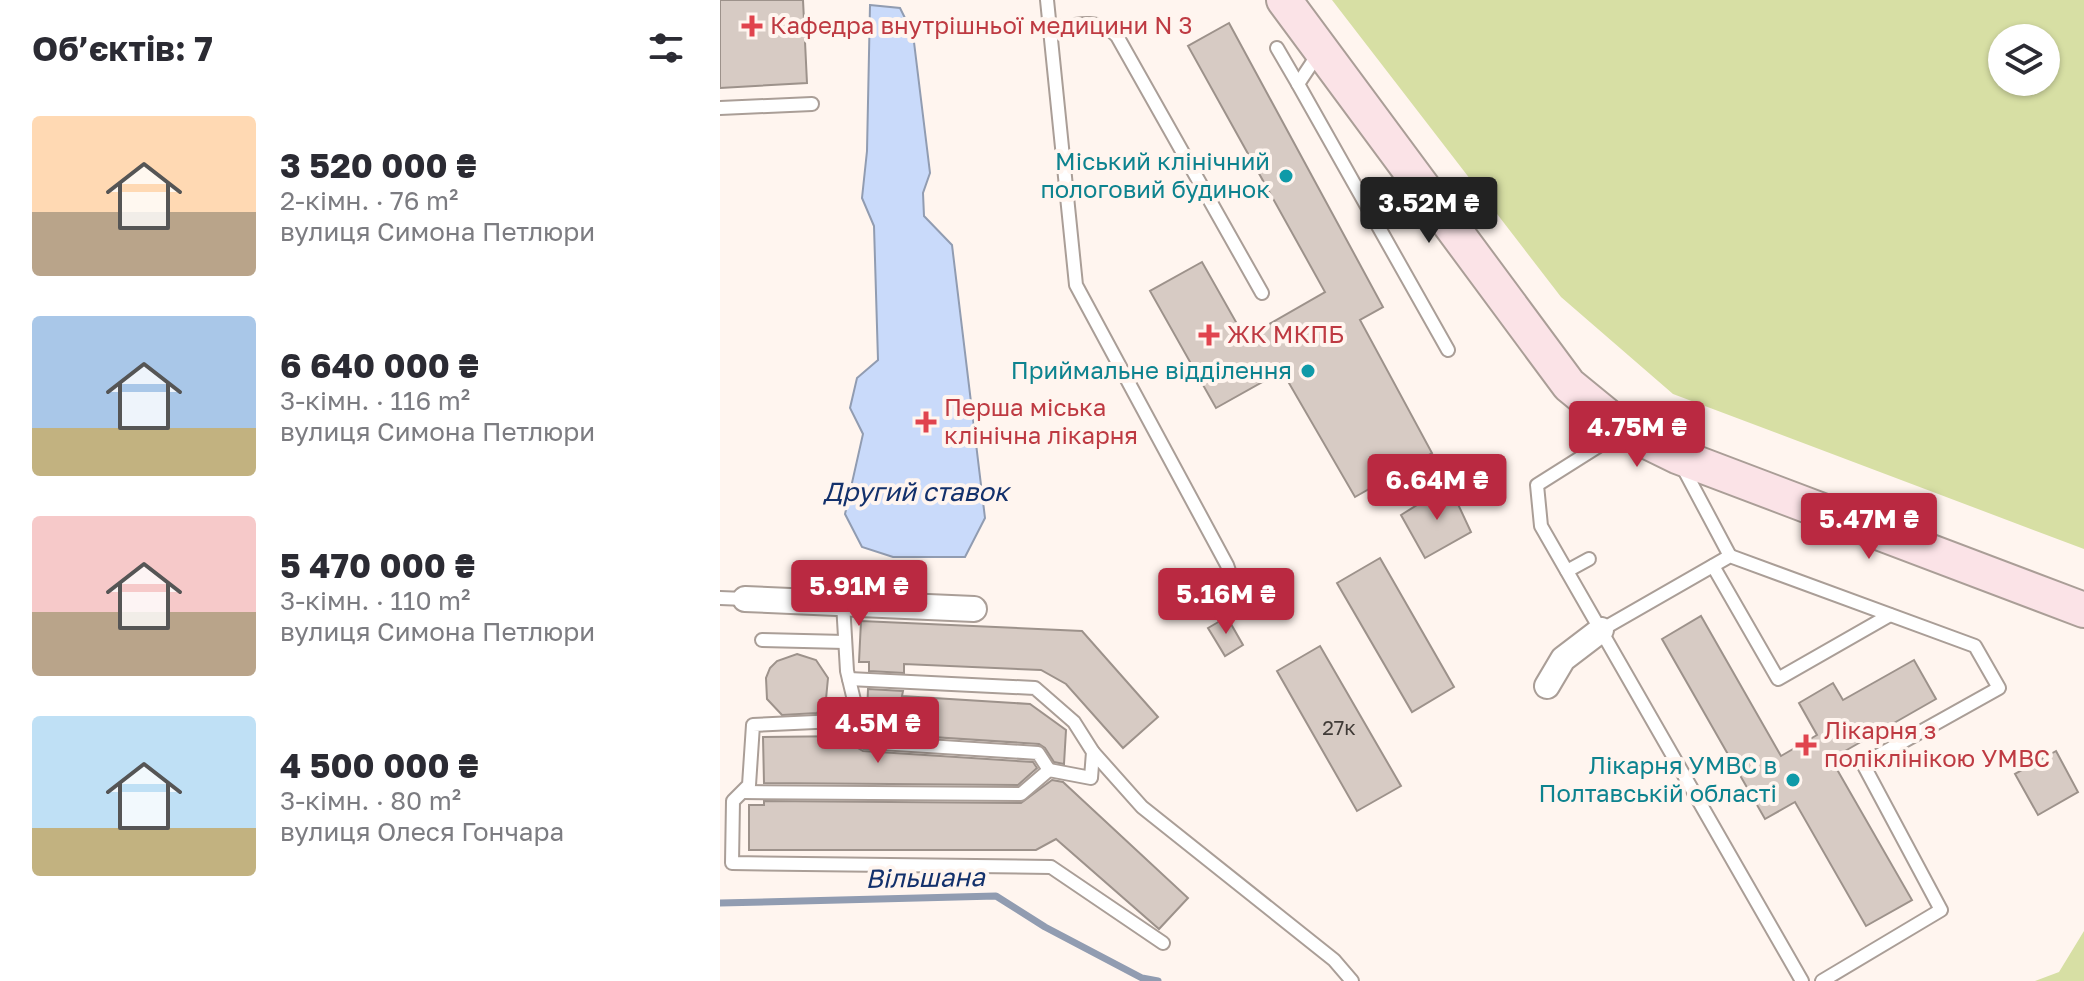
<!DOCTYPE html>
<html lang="uk">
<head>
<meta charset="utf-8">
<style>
	:root { --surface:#fff; --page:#f7f7f7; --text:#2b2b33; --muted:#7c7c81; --accent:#ba2941 }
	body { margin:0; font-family:"Golos Text",sans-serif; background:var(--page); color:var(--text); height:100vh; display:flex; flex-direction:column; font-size:30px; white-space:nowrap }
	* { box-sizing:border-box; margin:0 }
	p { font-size:26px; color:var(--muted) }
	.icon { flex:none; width:44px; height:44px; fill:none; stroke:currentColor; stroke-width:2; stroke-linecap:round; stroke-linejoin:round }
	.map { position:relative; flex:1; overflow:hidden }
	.panel { display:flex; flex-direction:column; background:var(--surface); width:720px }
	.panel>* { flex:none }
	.fabs { position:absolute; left:1268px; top:24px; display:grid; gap:16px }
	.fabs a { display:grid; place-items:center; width:72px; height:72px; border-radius:50%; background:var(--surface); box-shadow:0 2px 6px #0004; font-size:40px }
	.price { position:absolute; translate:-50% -68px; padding:0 18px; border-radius:8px; background:var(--accent); color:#fff; font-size:26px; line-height:52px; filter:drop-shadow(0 2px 4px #0008) }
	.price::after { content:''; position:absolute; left:50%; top:48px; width:24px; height:18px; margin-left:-12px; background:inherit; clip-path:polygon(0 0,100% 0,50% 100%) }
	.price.active { background:#222; color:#fff }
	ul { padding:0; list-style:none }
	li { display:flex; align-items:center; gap:24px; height:200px; padding:0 32px }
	li span { display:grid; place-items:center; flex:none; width:224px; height:160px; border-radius:8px; color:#555 }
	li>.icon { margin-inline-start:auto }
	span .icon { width:96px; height:96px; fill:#fffc; stroke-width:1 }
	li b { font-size:34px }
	h2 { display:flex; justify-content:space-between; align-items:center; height:96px; padding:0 32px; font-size:34px }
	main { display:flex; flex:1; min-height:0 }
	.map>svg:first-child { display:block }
</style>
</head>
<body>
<main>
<section class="panel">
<h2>Об’єктів: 7<svg class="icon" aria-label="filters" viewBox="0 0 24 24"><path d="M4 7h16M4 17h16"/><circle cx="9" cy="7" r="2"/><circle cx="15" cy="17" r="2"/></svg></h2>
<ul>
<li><span style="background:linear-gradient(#ffd9b3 60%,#b9a48a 0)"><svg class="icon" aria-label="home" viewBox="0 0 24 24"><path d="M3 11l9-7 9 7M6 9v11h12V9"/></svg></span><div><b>3 520 000 ₴</b><p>2-кімн. · 76 m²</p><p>вулиця Симона Петлюри</p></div></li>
<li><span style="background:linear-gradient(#a9c7e8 70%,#c2b280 0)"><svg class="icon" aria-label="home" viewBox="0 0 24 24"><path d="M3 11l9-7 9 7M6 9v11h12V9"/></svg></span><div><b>6 640 000 ₴</b><p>3-кімн. · 116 m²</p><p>вулиця Симона Петлюри</p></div></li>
<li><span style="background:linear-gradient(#f6c9c9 60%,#b9a48a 0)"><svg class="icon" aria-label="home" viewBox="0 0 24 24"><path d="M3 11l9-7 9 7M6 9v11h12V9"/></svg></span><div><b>5 470 000 ₴</b><p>3-кімн. · 110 m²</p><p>вулиця Симона Петлюри</p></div></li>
<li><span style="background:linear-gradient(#bfe0f5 70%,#c2b280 0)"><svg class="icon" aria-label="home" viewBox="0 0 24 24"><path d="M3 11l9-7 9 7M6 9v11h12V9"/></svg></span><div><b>4 500 000 ₴</b><p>3-кімн. · 80 m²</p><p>вулиця Олеся Гончара</p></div></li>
</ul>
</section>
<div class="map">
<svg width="1364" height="981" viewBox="0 0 1364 981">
	<rect width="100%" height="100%" fill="#fff5ef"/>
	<!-- green -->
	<g fill="#d7dfa4" fill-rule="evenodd">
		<path d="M 612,0 L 1364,0 L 1364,549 L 953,394 L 841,297 ZM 1326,38 L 1326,82 L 1282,82 L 1282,38 Z"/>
		<path d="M 1364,931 L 1364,981 L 1315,981 L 1339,972 Z"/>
	</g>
	<!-- water -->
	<path fill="#c9dafa" stroke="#919cb1" stroke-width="2" d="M 150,5 L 180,8 L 193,34 L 210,173 L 203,193 L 204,216 L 232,245 L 265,518 L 245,557 L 173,557 L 142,547 L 125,514 L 143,434 L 130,408 L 137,378 L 158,360 L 154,226 L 142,198 L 147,151 Z"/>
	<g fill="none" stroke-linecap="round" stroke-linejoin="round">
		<!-- stream -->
		<path stroke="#919cb1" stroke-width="7" d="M 0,903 L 276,896 L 325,927 L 422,978 L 438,981"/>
	</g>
	<!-- building -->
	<g fill="#d7cbc4" stroke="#9d928b" stroke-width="2">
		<path d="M 0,0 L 83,0 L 87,83 L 0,88 Z"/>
		<path d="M 509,23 L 663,307 L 640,320 L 712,453 L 635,497 L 562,371 L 496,408 L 430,291 L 482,262 L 525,338 L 605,292 L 468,46 Z"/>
		<path d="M 729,485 L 751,532 L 705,558 L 681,515 Z"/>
		<path d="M 660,558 L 734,687 L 692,712 L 617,583 Z"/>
		<path d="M 981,616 L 1061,756 L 1097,735 L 1079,703 L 1113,683 L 1123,700 L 1194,660 L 1216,699 L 1111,759 L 1192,900 L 1146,926 L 1075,802 L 1045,819 L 942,639 Z"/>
		<path d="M 507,617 L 523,645 L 505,656 L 488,628 Z"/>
		<path d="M 141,621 L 362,631 L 438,717 L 403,748 L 346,684 L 321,670 L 184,664 L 184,673 L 149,671 L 149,662 L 139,662 Z"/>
		<path d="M 600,646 L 681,786 L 637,811 L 557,671 Z"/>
		<path d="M 77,654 L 96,660 L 108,678 L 106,699 L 97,713 L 62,715 L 47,699 L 46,678 L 50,668 L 57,661 Z"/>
		<path d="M 148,689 L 183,691 L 182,696 L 310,704 L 346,730 L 344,764 L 334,762 L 325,748 L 319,744 L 151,733 L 147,714 Z"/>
		<path d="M 132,736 L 138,748 L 143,751 L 313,762 L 317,768 L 298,785 L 44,783 L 43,737 Z"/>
		<path d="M 1336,751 L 1358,792 L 1318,815 L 1295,774 Z"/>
		<path d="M 332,780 L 343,782 L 468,898 L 439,929 L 336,839 L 316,850 L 29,850 L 29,805 L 44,805 L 44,801 L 301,803 Z"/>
	</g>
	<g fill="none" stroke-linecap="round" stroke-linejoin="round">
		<defs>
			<g id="lane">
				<path d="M 327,0 L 356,285 L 507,565 L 519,600"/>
				<path d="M 330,29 C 353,25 379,17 397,36 L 542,293"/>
				<path d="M 557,48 L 578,84"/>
				<path d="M 600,51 L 578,84 L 728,350"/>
				<path d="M 0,108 L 92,104"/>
				<path d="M 901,432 L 817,485 L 821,526 L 1082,981"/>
				<path d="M 961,464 L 1010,556"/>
				<path d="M 993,566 L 1058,679 L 1170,615"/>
				<path d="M 847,571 L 869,559"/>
				<path d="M 0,598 L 25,599"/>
				<path d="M 123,603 L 127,671 L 144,742 L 318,753 L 329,770"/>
				<path d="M 881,630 L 1010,556 L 1255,646 L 1279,688 L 1143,764 L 1221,910 L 1102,981"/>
				<path d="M 42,640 L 125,642"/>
				<path d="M 138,720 L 33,725 L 29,785 L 13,801 L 12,863 L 331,867 L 443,943"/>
				<path d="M 373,752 L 422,807 L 614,960 L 632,981"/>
				<path d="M 23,792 L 301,794 L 329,770 L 371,778 L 373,752 L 354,722 L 315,688 L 129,679"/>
			</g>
			<g id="street">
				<path d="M 25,599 L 254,609"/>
				<path d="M 827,686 L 843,659 L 881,630"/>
			</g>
			<path id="secondary" d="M 564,0 L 849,385 L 904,430 L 957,456 L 1364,610"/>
		</defs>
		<!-- lane casing -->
		<use href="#lane" stroke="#aa9e97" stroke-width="16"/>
		<!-- street casing -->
		<use href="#street" stroke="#aa9e97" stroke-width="28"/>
		<!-- secondary casing -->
		<use href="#secondary" stroke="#aa9e97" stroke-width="38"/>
		<!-- lane -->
		<use href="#lane" stroke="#fff" stroke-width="12"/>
		<!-- street -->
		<use href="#street" stroke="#fff" stroke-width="24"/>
		<!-- secondary -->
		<use href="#secondary" stroke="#fbe3e7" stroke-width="34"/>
	</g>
	<!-- markers -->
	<g fill="#e0444e" stroke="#fff5ef" stroke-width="3">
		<path d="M28 14h8v8h8v8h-8v8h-8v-8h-8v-8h8z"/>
		<path d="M485 323h8v8h8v8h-8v8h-8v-8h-8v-8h8z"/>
		<path d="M202 410h8v8h8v8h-8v8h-8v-8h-8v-8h8z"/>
		<path d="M1082 733h8v8h8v8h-8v8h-8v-8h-8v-8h8z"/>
	</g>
	<g fill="#0f9aa8" stroke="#fff5ef" stroke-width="3">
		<circle cx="566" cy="176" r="8"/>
		<circle cx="588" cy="371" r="8"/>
		<circle cx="1073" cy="780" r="8"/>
	</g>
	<g text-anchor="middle" stroke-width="8" stroke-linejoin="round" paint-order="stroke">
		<!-- number labels -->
		<g font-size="20" fill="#403b37">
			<text x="619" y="735">27к</text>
		</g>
		<!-- health labels -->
		<g font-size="24" fill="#be3a42" stroke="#fff5ef" text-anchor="start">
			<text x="50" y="34">Кафедра внутрішньої медицини N 3</text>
			<text x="507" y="343">ЖК МКПБ</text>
			<text x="224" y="416">Перша міська<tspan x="224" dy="28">клінічна лікарня</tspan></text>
			<text x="1104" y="739">Лікарня з<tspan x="1104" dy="28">поліклінікою УМВС</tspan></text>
		</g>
		<!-- culture labels -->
		<g font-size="24" fill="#0d838f" stroke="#fff5ef" text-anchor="end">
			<text x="550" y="170">Міський клінічний<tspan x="550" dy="28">пологовий будинок</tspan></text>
			<text x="572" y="379">Приймальне відділення</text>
			<text x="1057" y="774">Лікарня УМВС в<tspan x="1057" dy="28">Полтавській області</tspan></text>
		</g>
		<!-- water labels -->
		<g font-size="26" font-style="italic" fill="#13316c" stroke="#fff5ef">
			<text x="196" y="501">Другий ставок</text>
			<text transform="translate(205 878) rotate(-1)" y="9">Вільшана</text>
		</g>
	</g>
</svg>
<div class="fabs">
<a><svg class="icon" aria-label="layers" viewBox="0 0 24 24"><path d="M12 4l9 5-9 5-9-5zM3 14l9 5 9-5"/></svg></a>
</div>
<b class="price active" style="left:709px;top:245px">3.52M ₴</b>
<b class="price" style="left:917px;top:469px">4.75M ₴</b>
<b class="price" style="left:717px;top:522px">6.64M ₴</b>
<b class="price" style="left:1149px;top:561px">5.47M ₴</b>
<b class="price" style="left:139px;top:628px">5.91M ₴</b>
<b class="price" style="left:506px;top:636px">5.16M ₴</b>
<b class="price" style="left:158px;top:765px">4.5M ₴</b>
</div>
</main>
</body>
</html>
